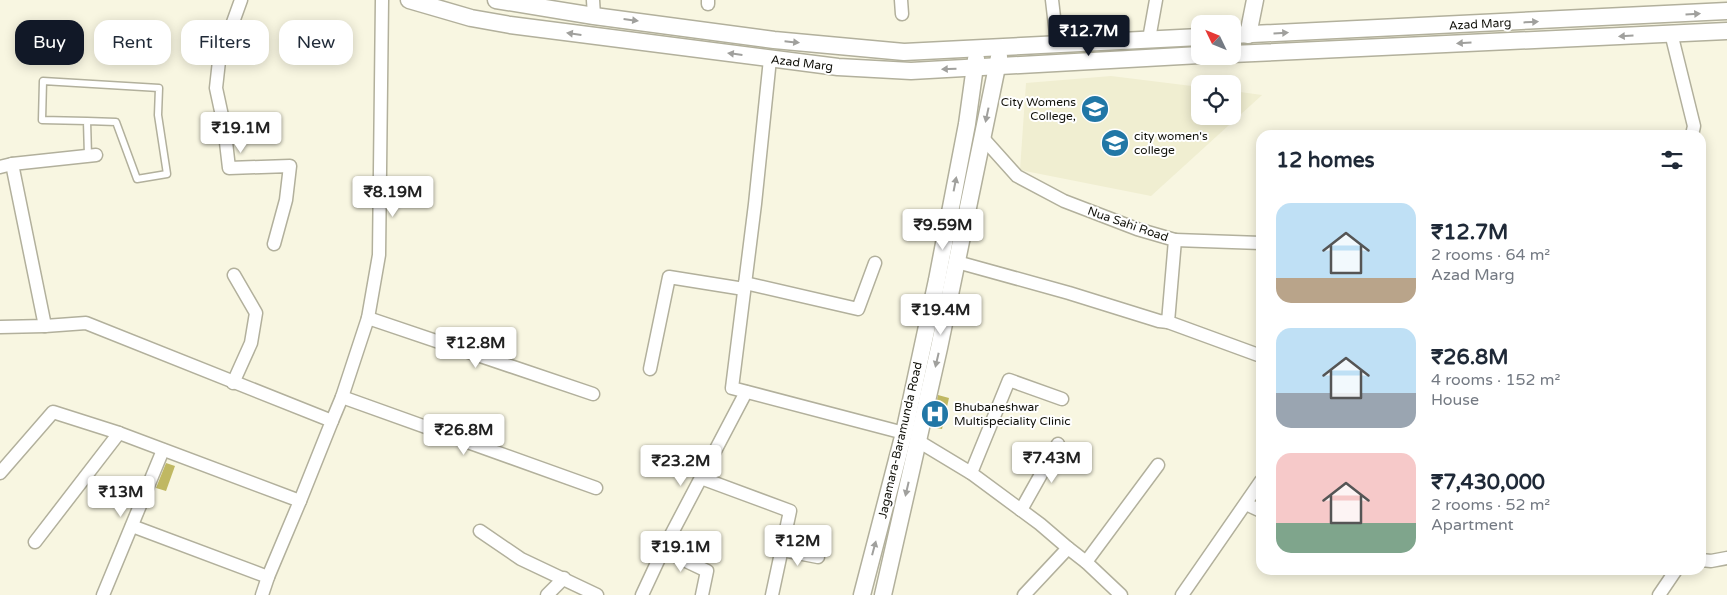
<!DOCTYPE html>
<html lang="en">
<head>
<meta charset="utf-8">
<style>
	:root { --surface:#fff; --page:#f6f6f7; --text:#1f2937; --muted:#747a83; --accent:#111827 }
	body { margin:0; font-family:"Varela Round",sans-serif; background:var(--page); color:var(--text); height:100vh; display:flex; flex-direction:column; font-size:19px; white-space:nowrap }
	* { box-sizing:border-box; margin:0 }
	p { font-size:16px; color:var(--muted) }
	.icon { flex:none; width:28px; height:28px; fill:none; stroke:currentColor; stroke-width:2; stroke-linecap:round; stroke-linejoin:round }
	.map { position:relative; flex:1; overflow:hidden }
	.drawer { position:absolute; left:1256px; top:130px; width:450px; height:445px; display:flex; flex-direction:column; background:var(--surface); border-radius:15px; box-shadow:0 2px 12px #0003 }
	.drawer>* { flex:none }
	.guide { position:absolute; left:15px; top:20px; width:475px; height:45px; display:flex; gap:10px }
	.needle { width:32px; rotate:313deg }
	.tools { position:absolute; left:1191px; top:15px; display:grid; gap:10px }
	.tools a { display:grid; place-items:center; width:50px; height:50px; border-radius:10px; background:var(--surface); box-shadow:0 2px 12px #0003; font-size:25px }
	.price { position:absolute; translate:-50% -42px; padding:0 11px; border-radius:5px; background:#fff; color:#222; font-size:16px; line-height:32px; filter:drop-shadow(0 1px 2px #0008) }
	.price::after { content:''; position:absolute; left:50%; top:30px; width:15px; height:11px; margin-left:-8px; background:inherit; clip-path:polygon(0 0,100% 0,50% 100%) }
	.price.on { background:var(--accent); color:#fff }
	ul { padding:0; list-style:none }
	li { display:flex; align-items:center; gap:15px; height:125px; padding:0 20px }
	li span { display:grid; place-items:center; flex:none; width:140px; height:100px; border-radius:15px; color:#555 }
	li>.icon { margin-inline-start:auto }
	span .icon { width:60px; height:60px; fill:#fffc; stroke-width:1 }
	li b { font-size:21px }
	h2 { display:flex; justify-content:space-between; align-items:center; height:60px; padding:0 20px; font-size:21px }
	.tag { padding:0 18px; border-radius:15px; background:var(--surface); box-shadow:0 2px 12px #0003; font-size:18px; line-height:45px }
	.tag.on { background:var(--accent); color:#fff }
	.map>svg:first-child { display:block }
</style>
</head>
<body>
<div class="map">
<svg width="1727" height="595" viewBox="0 0 1727 595">
	<rect width="100%" height="100%" fill="#f8f6e1"/>
	<!-- built -->
	<path fill="#f0eed1" d="M 1111,76 L 1200,87 L 1200,116 L 1232,116 L 1233,91 L 1262,95 L 1151,196 L 1020,170 L 1026,83 Z"/>
	<!-- building -->
	<g fill="#c0b862">
		<path d="M 938,395 L 949,398 L 942,429 L 931,427 Z"/>
		<path d="M 166,463 L 175,466 L 166,491 L 156,488 Z"/>
	</g>
	<g fill="none" stroke-linecap="round" stroke-linejoin="round">
		<defs>
			<path id="service" d="M 87,121 L 116,122 L 137,179 L 167,174 L 158,115 L 159,88 L 43,81 L 42,120 L 87,121 L 88,156"/>
			<g id="minor">
				<path d="M 241,0 L 219,61 L 216,88 L 224,125 L 229,168 L 290,166 L 286,200 L 274,244"/>
				<path d="M 593,0 L 594,16"/>
				<path d="M 708,0 L 708,4"/>
				<path d="M 901,0 L 902,14"/>
				<path d="M 1052,0 L 1057,43"/>
				<path d="M 1671,33 L 1694,126 L 1692,135"/>
				<path d="M 1149,39 L 1156,0"/>
				<path d="M 770,59 L 755,204 L 732,388 L 904,433"/>
				<path d="M 982,137 L 1017,176 L 1064,201 L 1137,229 L 1175,240 L 1168,322 L 1261,356"/>
				<path d="M 12,164 L 45,326"/>
				<path d="M 0,167 L 12,164 L 96,155"/>
				<path d="M 1175,240 L 1261,243"/>
				<path d="M 957,262 L 1069,293 L 1159,321 L 1168,322"/>
				<path d="M 745,283 L 858,309 L 875,263"/>
				<path d="M 368,318 L 593,394"/>
				<path d="M 0,327 L 45,326 L 86,323 L 332,421 L 300,501"/>
				<path d="M 650,369 L 669,277 L 744,289"/>
				<path d="M 233,383 L 251,343 L 256,313 L 234,275"/>
				<path d="M 342,397 L 596,488"/>
				<path d="M 332,421 L 342,397 L 368,318 L 379,255 L 382,0"/>
				<path d="M 918,441 L 971,473 L 1040,524 L 1068,548"/>
				<path d="M 0,473 L 53,412 L 119,433 L 300,501 L 268,577 L 262,595"/>
				<path d="M 971,473 L 1009,380 L 1062,399"/>
				<path d="M 701,478 L 790,511 L 772,595"/>
				<path d="M 1246,504 L 1261,511"/>
				<path d="M 1021,510 L 1058,444"/>
				<path d="M 132,526 L 268,577"/>
				<path d="M 480,531 L 521,559 L 597,595"/>
				<path d="M 35,542 L 119,433"/>
				<path d="M 663,550 L 707,571 L 702,595"/>
				<path d="M 782,550 L 818,557"/>
				<path d="M 1701,560 L 1711,561 L 1727,558"/>
				<path d="M 1086,562 L 1158,465"/>
				<path d="M 103,595 L 163,450"/>
				<path d="M 547,595 L 564,578"/>
				<path d="M 642,595 L 663,550 L 746,392"/>
				<path d="M 1024,595 L 1068,548 L 1086,562 L 1121,595"/>
				<path d="M 1182,595 L 1261,481"/>
				<path d="M 1659,595 L 1676,570"/>
			</g>
			<g id="tertiary">
				<path d="M 409,0 L 471,18 L 510,25 L 838,67 L 911,71 L 1200,55"/>
				<path d="M 496,0 L 594,16 L 774,40 L 904,52 L 1200,37"/>
				<path d="M 1232,35 L 1727,11"/>
				<path d="M 1248,35 L 1255,0"/>
				<path d="M 1232,54 L 1727,31"/>
				<path d="M 862,595 L 904,433 L 937,280 L 967,124 L 976,59"/>
				<path d="M 883,595 L 939,348 L 999,57"/>
			</g>
		</defs>
		<!-- service casing -->
		<use href="#service" stroke="#b2b09c" stroke-width="9"/>
		<!-- minor casing -->
		<use href="#minor" stroke="#b2b09c" stroke-width="15"/>
		<!-- tertiary casing -->
		<use href="#tertiary" stroke="#b2b09c" stroke-width="19"/>
		<!-- service -->
		<use href="#service" stroke="#fff" stroke-width="6"/>
		<!-- minor -->
		<use href="#minor" stroke="#fff" stroke-width="12"/>
		<!-- tertiary -->
		<use href="#tertiary" stroke="#fff" stroke-width="16"/>
	</g>
	<!-- one-way arrows -->
	<defs><path id="oneway-solid" d="M-6-.8H1V-3.2L6.5 0L1 3.2V.8H-6Z" transform="scale(1.25)"/></defs>
	<g fill="#a0a09d">
		<use href="#oneway-solid" transform="translate(1693 14) rotate(-4)"/>
		<use href="#oneway-solid" transform="translate(631 20) rotate(7)"/>
		<use href="#oneway-solid" transform="translate(1531 22) rotate(-3)"/>
		<use href="#oneway-solid" transform="translate(1281 33) rotate(-3)"/>
		<use href="#oneway-solid" transform="translate(574 34) rotate(-172)"/>
		<use href="#oneway-solid" transform="translate(1626 36) rotate(177)"/>
		<use href="#oneway-solid" transform="translate(792 42) rotate(6)"/>
		<use href="#oneway-solid" transform="translate(1464 43) rotate(177)"/>
		<use href="#oneway-solid" transform="translate(735 54) rotate(-173)"/>
		<use href="#oneway-solid" transform="translate(949 69) rotate(178)"/>
		<use href="#oneway-solid" transform="translate(987 115) rotate(102)"/>
		<use href="#oneway-solid" transform="translate(955 184) rotate(-79)"/>
		<use href="#oneway-solid" transform="translate(937 360) rotate(103)"/>
		<use href="#oneway-solid" transform="translate(907 489) rotate(103)"/>
		<use href="#oneway-solid" transform="translate(874 548) rotate(-75)"/>
	</g>
	<!-- icons -->
	<defs>
		<symbol id="university-disc" viewBox="-11 -11 22 22"><circle r="9.5" fill="#2177a6" stroke="#fff"/><path d="M0-5L7-2L0 1L-7-2ZM-4 1L0 2.5L4 1V4Q0 6-4 4Z" fill="#fff"/></symbol>
		<symbol id="hospital-disc" viewBox="-11 -11 22 22"><circle r="9.5" fill="#2177a6" stroke="#fff"/><path d="M-5-5h3v3.5h4V-5h3V5h-3V1.5h-4V5h-3Z" fill="#fff"/></symbol>
	</defs>
	<g fill-rule="evenodd">
		<use href="#university-disc" x="1079" y="93" width="32" height="32"/>
		<use href="#university-disc" x="1099" y="127" width="32" height="32"/>
		<use href="#hospital-disc" x="919" y="398" width="32" height="32"/>
	</g>
	<g text-anchor="middle" stroke-width="4" stroke-linejoin="round" paint-order="stroke">
		<!-- street labels -->
		<g font-size="12" fill="#11110a" stroke="#fff">
			<text transform="translate(1480 24) rotate(-3)" y="4">Azad Marg</text>
			<text transform="translate(802 63) rotate(7)" y="4">Azad Marg</text>
			<text transform="translate(1128 224) rotate(19)" y="4">Nua Sahi Road</text>
			<text transform="translate(900 440) rotate(-77)" y="4">Jagamara-Baramunda Road</text>
		</g>
		<!-- poi labels -->
		<g font-size="12" fill="#11110a" stroke="#fff" text-anchor="start">
			<text x="1076" y="106" text-anchor="end">City Womens<tspan x="1076" dy="14">College,</tspan></text>
			<text x="1134" y="140">city women's<tspan x="1134" dy="14">college</tspan></text>
			<text x="954" y="411">Bhubaneshwar<tspan x="954" dy="14">Multispeciality Clinic</tspan></text>
		</g>
	</g>
</svg>
<div class="tools">
<a><svg class="needle" viewBox="-14 -14 28 28"><path d="M0-13l5 13h-10z" fill="#e53935"/><path d="M0 13l5-13h-10z" fill="#747a83"/></svg></a>
<a><svg class="icon" aria-label="locate" viewBox="0 0 24 24"><circle cx="12" cy="12" r="6"/><path d="M12 2v4M12 18v4M2 12h4M18 12h4"/></svg></a>
</div>
<b class="price on" style="left:1089px;top:57px">₹12.7M</b>
<b class="price" style="left:241px;top:154px">₹19.1M</b>
<b class="price" style="left:393px;top:218px">₹8.19M</b>
<b class="price" style="left:943px;top:251px">₹9.59M</b>
<b class="price" style="left:941px;top:336px">₹19.4M</b>
<b class="price" style="left:476px;top:369px">₹12.8M</b>
<b class="price" style="left:464px;top:456px">₹26.8M</b>
<b class="price" style="left:1052px;top:484px">₹7.43M</b>
<b class="price" style="left:681px;top:487px">₹23.2M</b>
<b class="price" style="left:121px;top:518px">₹13M</b>
<b class="price" style="left:798px;top:567px">₹12M</b>
<b class="price" style="left:681px;top:573px">₹19.1M</b>
<div class="guide">
<a class="tag on">Buy</a>
<a class="tag">Rent</a>
<a class="tag">Filters</a>
<a class="tag">New</a>
</div>
<section class="drawer">
<h2>12 homes<svg class="icon" aria-label="filters" viewBox="0 0 24 24"><path d="M4 7h16M4 17h16"/><circle cx="9" cy="7" r="2"/><circle cx="15" cy="17" r="2"/></svg></h2>
<ul>
<li><span style="background:linear-gradient(#bfe0f5 75%,#b9a48a 0)"><svg class="icon" aria-label="home" viewBox="0 0 24 24"><path d="M3 11l9-7 9 7M6 9v11h12V9"/></svg></span><div><b>₹12.7M</b><p>2 rooms · 64 m²</p><p>Azad Marg</p></div></li>
<li><span style="background:linear-gradient(#bfe0f5 65%,#9aa5b1 0)"><svg class="icon" aria-label="home" viewBox="0 0 24 24"><path d="M3 11l9-7 9 7M6 9v11h12V9"/></svg></span><div><b>₹26.8M</b><p>4 rooms · 152 m²</p><p>House</p></div></li>
<li><span style="background:linear-gradient(#f6c9c9 70%,#7fa58c 0)"><svg class="icon" aria-label="home" viewBox="0 0 24 24"><path d="M3 11l9-7 9 7M6 9v11h12V9"/></svg></span><div><b>₹7,430,000</b><p>2 rooms · 52 m²</p><p>Apartment</p></div></li>
</ul>
</section>
</div>
</body>
</html>
